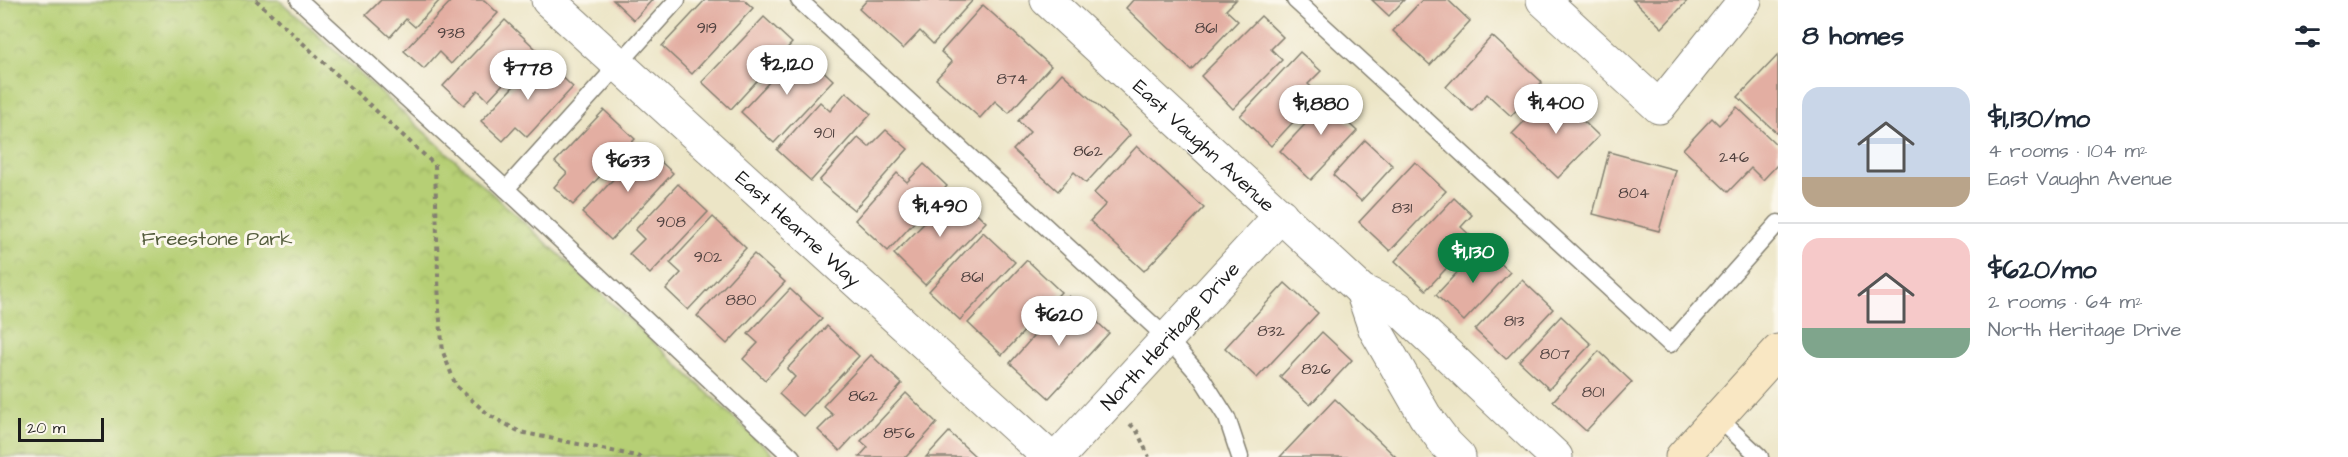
<!DOCTYPE html>
<html lang="en">
<head>
<meta charset="utf-8">
<style>
	:root { --surface:#fff; --page:#f2f2f3; --text:#1f2937; --muted:#747a83; --line:#e0e1e3; --accent:#0b8043 }
	body { margin:0; font-family:"Architects Daughter",sans-serif; background:var(--page); color:var(--text); height:100vh; display:flex; flex-direction:column; font-size:22px; white-space:nowrap }
	* { box-sizing:border-box; margin:0 }
	p { font-size:20px; color:var(--muted) }
	.icon { flex:none; width:33px; height:33px; fill:none; stroke:currentColor; stroke-width:2; stroke-linecap:round; stroke-linejoin:round }
	.map { position:relative; flex:1; overflow:hidden }
	.sheet { display:flex; flex-direction:column; background:var(--surface); width:570px }
	.sheet>* { flex:none }
	.scale { position:absolute; left:18px; bottom:15px; width:86px; box-sizing:border-box; padding-left:6px; border:3px solid #1c1c1c; border-top:0; font-size:16px; line-height:21px; white-space:nowrap; color:#1c1c1c; -webkit-text-stroke:4px #fbf7ec; paint-order:stroke }
	.price { position:absolute; translate:-50% -51px; padding:0 14px; border-radius:21px; background:#fff; color:#222; font-size:20px; line-height:39px; filter:drop-shadow(0 2px 3px #0008) }
	.price::after { content:''; position:absolute; left:50%; top:36px; width:18px; height:14px; margin-left:-9px; background:inherit; clip-path:polygon(0 0,100% 0,50% 100%) }
	.price.selected { background:var(--accent); color:#fff }
	ul { padding:0; list-style:none }
	li { display:flex; align-items:center; gap:18px; height:150px; padding:0 24px }
	li+li { border-top:2px solid var(--line) }
	li span { display:grid; place-items:center; flex:none; width:168px; height:120px; border-radius:18px; color:#555 }
	li>.icon { margin-inline-start:auto }
	span .icon { width:72px; height:72px; fill:#fffc; stroke-width:1 }
	li b { font-size:26px }
	h2 { display:flex; justify-content:space-between; align-items:center; height:72px; padding:0 24px; font-size:26px }
	main { display:flex; flex:1; min-height:0 }
	.map>svg:first-child { display:block }
</style>
</head>
<body>
<main>
<div class="map">
<svg width="1778" height="457" viewBox="0 0 1778 457">
	<defs>
		<pattern id="park-crowns" width="20" height="18" patternUnits="userSpaceOnUse" patternTransform="scale(1.5)"><rect width="20" height="18" fill="#b6cf74"/><path d="M2 6a3 3 0 1 1 6 0M12 15a3 3 0 1 1 6 0" fill="none" stroke="#9cb164"/></pattern>
	</defs>
	<rect width="100%" height="100%" fill="#fbf7ec"/>
	<filter id="ink" filterUnits="userSpaceOnUse"><feTurbulence type="fractalNoise" baseFrequency=".0167" numOctaves="2"/><feDisplacementMap in="SourceGraphic" scale="12" xChannelSelector="R" yChannelSelector="G"/><feConvolveMatrix kernelMatrix="1 2 1 2 8 2 1 2 1" color-interpolation-filters="sRGB"/></filter>
	<filter id="wash" filterUnits="userSpaceOnUse"><feTurbulence type="fractalNoise" baseFrequency=".008" numOctaves="4" result="noise"/><feDisplacementMap in="SourceGraphic" scale="24" xChannelSelector="R" yChannelSelector="G"/><feGaussianBlur stdDeviation="1.35" result="paint"/><feColorMatrix in="noise" values="0 0 0 0 0 0 0 0 0 0 0 0 0 0 0 0 0 1.4 0 .05"/><feComposite in="paint" operator="in"/></filter>
	<g filter="url(#wash)">
		<rect width="100%" height="100%" fill="#ece5c6"/>
		<!-- park -->
		<path fill="url(#park-crowns)" stroke="#697648" stroke-width="1.5" d="M 0,0 L 279,0 L 585,278 L 776,457 L 0,457 Z"/>
		<g id="blocks">
			<!-- building -->
			<g fill="#e3aea2">
				<path d="M 381,0 L 440,0 L 415,27 L 406,19 L 390,37 L 366,15 Z"/>
				<path d="M 452,0 L 484,0 L 498,13 L 451,64 L 439,52 L 424,69 L 404,51 Z"/>
				<path d="M 613,0 L 652,0 L 634,20 Z"/>
				<path d="M 705,0 L 744,0 L 753,8 L 692,74 L 662,46 Z"/>
				<path d="M 867,0 L 973,0 L 933,44 L 920,31 L 903,49 L 859,9 Z"/>
				<path d="M 1133,0 L 1236,0 L 1226,10 L 1238,21 L 1191,70 L 1126,8 Z"/>
				<path d="M 1372,0 L 1404,0 L 1389,16 Z"/>
				<path d="M 1422,0 L 1448,0 L 1470,21 L 1430,65 L 1393,31 Z"/>
				<path d="M 1633,0 L 1688,0 L 1662,28 Z"/>
				<path d="M 983,5 L 1051,66 L 1009,113 L 995,101 L 980,118 L 936,79 L 952,62 L 941,52 Z"/>
				<path d="M 1261,16 L 1283,37 L 1271,49 L 1282,60 L 1233,109 L 1201,76 Z"/>
				<path d="M 764,17 L 792,43 L 731,109 L 702,82 Z"/>
				<path d="M 505,20 L 536,49 L 488,100 L 478,90 L 464,105 L 443,86 Z"/>
				<path d="M 1492,36 L 1542,82 L 1511,116 L 1487,94 L 1472,111 L 1446,87 Z"/>
				<path d="M 800,49 L 833,80 L 774,143 L 741,112 Z"/>
				<path d="M 1300,52 L 1321,71 L 1308,84 L 1319,94 L 1271,146 L 1240,116 Z"/>
				<path d="M 1778,55 L 1778,134 L 1738,97 Z"/>
				<path d="M 541,57 L 573,87 L 527,137 L 516,127 L 503,141 L 481,121 Z"/>
				<path d="M 1062,73 L 1130,135 L 1086,183 L 1074,172 L 1058,191 L 1013,150 L 1030,132 L 1018,121 Z"/>
				<path d="M 1338,89 L 1356,106 L 1344,119 L 1357,131 L 1311,180 L 1280,151 Z"/>
				<path d="M 846,92 L 871,114 L 811,181 L 777,150 L 820,102 L 830,111 Z"/>
				<path d="M 1553,92 L 1599,136 L 1558,178 L 1512,134 Z"/>
				<path d="M 1737,107 L 1778,146 L 1778,164 L 1763,180 L 1751,168 L 1728,192 L 1683,149 L 1712,118 L 1719,125 Z"/>
				<path d="M 604,110 L 635,139 L 573,205 L 554,187 L 567,173 L 555,162 Z"/>
				<path d="M 886,130 L 908,149 L 854,210 L 819,181 L 858,138 L 869,147 Z"/>
				<path d="M 1365,140 L 1393,166 L 1361,201 L 1333,175 Z"/>
				<path d="M 644,146 L 673,173 L 611,240 L 582,213 Z"/>
				<path d="M 1137,146 L 1204,208 L 1144,271 L 1090,221 L 1106,204 L 1094,193 Z"/>
				<path d="M 1609,152 L 1676,170 L 1659,231 L 1593,214 Z"/>
				<path d="M 1415,162 L 1446,191 L 1390,251 L 1359,222 Z"/>
				<path d="M 924,164 L 947,186 L 888,251 L 855,220 L 897,173 L 907,182 Z"/>
				<path d="M 678,184 L 708,212 L 650,274 L 629,254 L 644,239 L 635,230 Z"/>
				<path d="M 955,192 L 986,222 L 925,285 L 894,254 Z"/>
				<path d="M 1454,198 L 1472,215 L 1461,227 L 1474,239 L 1426,290 L 1395,261 Z"/>
				<path d="M 713,217 L 746,248 L 688,310 L 666,289 L 681,273 L 670,263 Z"/>
				<path d="M 983,232 L 1015,262 L 960,320 L 929,291 Z"/>
				<path d="M 1482,246 L 1510,272 L 1464,321 L 1436,295 Z"/>
				<path d="M 754,254 L 785,282 L 727,344 L 697,316 Z"/>
				<path d="M 1027,260 L 1061,292 L 1002,355 L 968,323 Z"/>
				<path d="M 1522,280 L 1553,309 L 1506,359 L 1475,330 Z"/>
				<path d="M 1285,283 L 1318,313 L 1257,378 L 1225,348 Z"/>
				<path d="M 790,289 L 822,319 L 765,380 L 743,359 L 758,343 L 748,334 Z"/>
				<path d="M 1069,296 L 1109,333 L 1049,398 L 1010,363 Z"/>
				<path d="M 1561,316 L 1591,344 L 1549,389 L 1519,361 Z"/>
				<path d="M 827,326 L 859,356 L 803,416 L 779,394 L 795,377 L 787,369 Z"/>
				<path d="M 1322,332 L 1352,360 L 1310,405 L 1280,377 Z"/>
				<path d="M 1599,351 L 1632,382 L 1586,431 L 1553,401 Z"/>
				<path d="M 871,355 L 902,384 L 840,451 L 818,430 L 833,415 L 823,406 Z"/>
				<path d="M 906,393 L 937,423 L 906,457 L 859,457 L 868,447 L 861,441 Z"/>
				<path d="M 1335,399 L 1396,457 L 1280,457 Z"/>
				<path d="M 949,432 L 976,457 L 926,457 Z"/>
			</g>
		</g>
	</g>
	<g filter="url(#ink)">
		<use href="#blocks" fill-opacity="0" stroke="#848071" stroke-width="1.5"/>
		<g fill="none" stroke-linecap="round" stroke-linejoin="round">
			<defs>
				<g id="service">
					<path d="M 299,0 L 506,189 L 792,457"/>
					<path d="M 799,0 L 1167,338 L 1201,377 L 1227,418 L 1240,457"/>
					<path d="M 1295,0 L 1670,344 L 1778,223"/>
					<path d="M 506,189 L 677,0"/>
					<path d="M 1717,417 L 1760,457"/>
				</g>
				<g id="minor">
					<path id="s1" d="M 548,0 L 1049,457"/>
					<path id="s2" d="M 1047,0 L 1362,291 L 1398,308 L 1556,457"/>
					<path d="M 1543,0 L 1659,107 L 1745,0"/>
					<path d="M 1362,291 L 1375,329 L 1425,416 L 1446,444 L 1459,457"/>
					<path id="s3" d="M 1058,457 L 1281,215"/>
				</g>
				<path id="secondary" d="M 1682,457 L 1778,351"/>
			</defs>
			<!-- service casing -->
			<use href="#service" stroke="#848071" stroke-width="19"/>
			<!-- minor casing -->
			<use href="#minor" stroke="#848071" stroke-width="35"/>
			<!-- secondary casing -->
			<use href="#secondary" stroke="#848071" stroke-width="35"/>
			<!-- path -->
			<g stroke="#848071" stroke-width="4" stroke-dasharray="4.5 4.5" stroke-linecap="butt">
				<path d="M 256,0 L 435,165 L 439,310 L 443,352 L 456,386 L 489,415 L 520,432 L 641,457"/>
				<path d="M 1130,424 L 1137,431 L 1149,457"/>
			</g>
			<!-- service -->
			<use href="#service" stroke="#fff" stroke-width="16"/>
			<!-- minor -->
			<use href="#minor" stroke="#fff" stroke-width="33"/>
			<!-- secondary -->
			<use href="#secondary" stroke="#f9e7c3" stroke-width="33"/>
		</g>
	</g>
	<g text-anchor="middle" stroke-width="6" stroke-linejoin="round" paint-order="stroke">
		<!-- number labels -->
		<g font-size="16" fill="#4e403e">
			<text x="707" y="33">919</text>
			<text x="1206" y="33">861</text>
			<text x="451" y="38">938</text>
			<text x="1012" y="84">874</text>
			<text x="824" y="138">901</text>
			<text x="1088" y="156">862</text>
			<text x="1734" y="162">246</text>
			<text x="1634" y="198">804</text>
			<text x="1402" y="213">831</text>
			<text x="671" y="227">908</text>
			<text x="708" y="262">902</text>
			<text x="972" y="282">861</text>
			<text x="741" y="305">880</text>
			<text x="1514" y="326">813</text>
			<text x="1271" y="336">832</text>
			<text x="1555" y="359">807</text>
			<text x="1316" y="374">826</text>
			<text x="1593" y="397">801</text>
			<text x="863" y="401">862</text>
			<text x="899" y="438">856</text>
		</g>
		<!-- street labels -->
		<g font-size="20" fill="#1c1c1c" stroke="#fbf7ec">
			<text dy="7" stroke="none"><textPath href="#s2" startOffset="214">East Vaughn Avenue</textPath></text>
			<text dy="7" stroke="none"><textPath href="#s1" startOffset="339">East Hearne Way</textPath></text>
			<text dy="7" stroke="none"><textPath href="#s3" startOffset="165">North Heritage Drive</textPath></text>
		</g>
		<!-- park labels -->
		<g font-size="20" fill="#525b3b" stroke="#fbf7ec">
			<text x="217" y="245">Freestone Park</text>
		</g>
	</g>
</svg>
<div class="scale">20 m</div>
<b class="price" style="left:787px;top:96px">$2,120</b>
<b class="price" style="left:528px;top:101px">$778</b>
<b class="price" style="left:1556px;top:135px">$1,400</b>
<b class="price" style="left:1321px;top:136px">$1,880</b>
<b class="price" style="left:628px;top:193px">$633</b>
<b class="price" style="left:940px;top:238px">$1,490</b>
<b class="price selected" style="left:1473px;top:284px">$1,130</b>
<b class="price" style="left:1059px;top:347px">$620</b>
</div>
<section class="sheet">
<h2>8 homes<svg class="icon" aria-label="filters" viewBox="0 0 24 24"><path d="M4 7h16M4 17h16"/><circle cx="9" cy="7" r="2"/><circle cx="15" cy="17" r="2"/></svg></h2>
<ul>
<li><span style="background:linear-gradient(#c9d6e8 75%,#b9a48a 0)"><svg class="icon" aria-label="home" viewBox="0 0 24 24"><path d="M3 11l9-7 9 7M6 9v11h12V9"/></svg></span><div><b>$1,130/mo</b><p>4 rooms · 104 m²</p><p>East Vaughn Avenue</p></div></li>
<li><span style="background:linear-gradient(#f6c9c9 75%,#7fa58c 0)"><svg class="icon" aria-label="home" viewBox="0 0 24 24"><path d="M3 11l9-7 9 7M6 9v11h12V9"/></svg></span><div><b>$620/mo</b><p>2 rooms · 64 m²</p><p>North Heritage Drive</p></div></li>
</ul>
</section>
</main>
</body>
</html>
